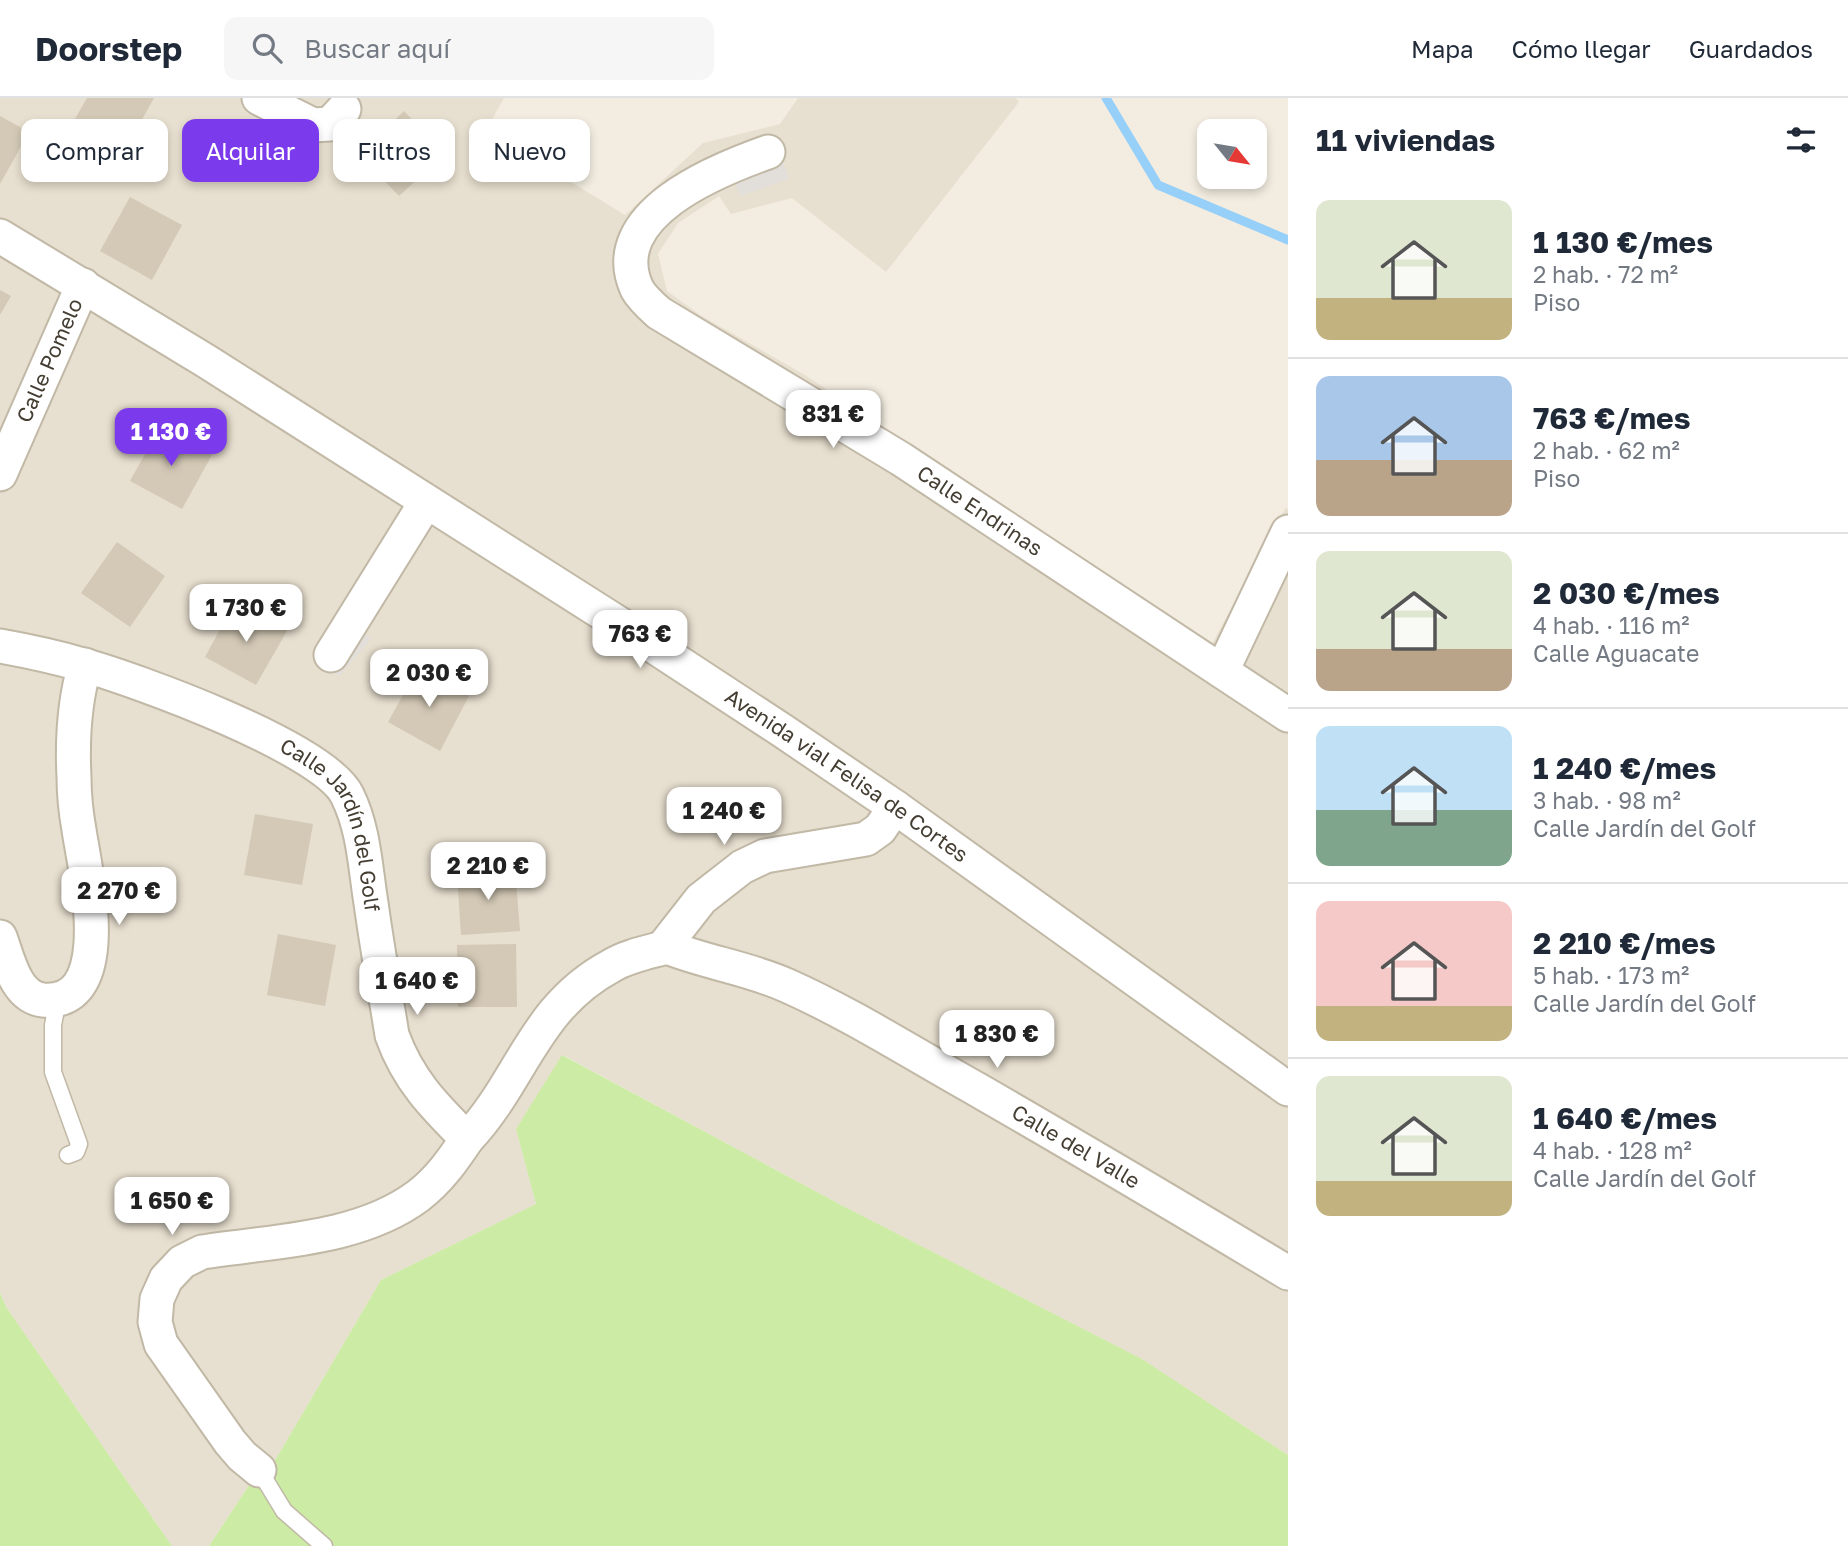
<!DOCTYPE html>
<html lang="es">
<head>
<meta charset="utf-8">
<style>
	:root { --surface:#fff; --page:#f6f6f7; --text:#1f2937; --muted:#747a83; --line:#e0e1e3; --accent:#7c3aed }
	body { margin:0; font-family:"Golos Text",sans-serif; background:var(--page); color:var(--text); height:100vh; display:flex; flex-direction:column; font-size:26px; white-space:nowrap }
	* { box-sizing:border-box; margin:0 }
	p { font-size:23px; color:var(--muted) }
	.icon { flex:none; width:38px; height:38px; fill:none; stroke:currentColor; stroke-width:2; stroke-linecap:round; stroke-linejoin:round }
	.map { position:relative; flex:1; overflow:hidden }
	.panel { display:flex; flex-direction:column; background:var(--surface); width:560px }
	.panel>* { flex:none }
	.hud { position:absolute; left:21px; top:21px; width:665px; height:63px; display:flex; gap:14px }
	.needle { width:46px; rotate:120deg }
	.controls { position:absolute; left:1197px; top:21px; display:grid; gap:14px }
	.controls a { display:grid; place-items:center; width:70px; height:70px; border-radius:14px; background:var(--surface); box-shadow:0 4px 10px #0003; font-size:35px }
	.price { position:absolute; translate:-50% -60px; padding:0 16px; border-radius:14px; background:#fff; color:#222; font-size:23px; line-height:46px; filter:drop-shadow(0 2px 4px #0008) }
	.price::after { content:''; position:absolute; left:50%; top:42px; width:21px; height:16px; margin-left:-10px; background:inherit; clip-path:polygon(0 0,100% 0,50% 100%) }
	.price.current { background:var(--accent); color:#fff }
	ul { padding:0; list-style:none }
	li { display:flex; align-items:center; gap:21px; height:175px; padding:0 28px }
	li+li { border-top:2px solid var(--line) }
	li span { display:grid; place-items:center; flex:none; width:196px; height:140px; border-radius:14px; color:#555 }
	li>.icon { margin-inline-start:auto }
	span .icon { width:84px; height:84px; fill:#fffc; stroke-width:1 }
	li b { font-size:30px }
	h2 { display:flex; justify-content:space-between; align-items:center; height:84px; padding:0 28px; font-size:30px }
	.tag { padding:0 24px; border-radius:14px; background:var(--surface); box-shadow:0 4px 10px #0003; font-size:24px; line-height:63px }
	.tag.current { background:var(--accent); color:#fff }
	header { display:flex; align-items:center; gap:42px; box-sizing:border-box; height:98px; padding:0 35px; background:var(--surface); border-bottom:2px solid var(--line) }
	header strong { font-size:33px }
	nav { display:flex; gap:38px; margin-inline-start:auto; font-size:24px }
	.search { width:490px; height:63px; background:var(--page); display:flex; align-items:center; gap:18px; box-sizing:border-box; padding:0 24px; border-radius:14px; color:var(--muted); font-size:26px }
	main { display:flex; flex:1; min-height:0 }
	.map>svg:first-child { display:block }
</style>
</head>
<body>
<header>
<strong>Doorstep</strong>
<div class="search"><svg class="icon" aria-label="search" viewBox="0 0 24 24"><circle cx="10" cy="10" r="6"/><path d="M15 15l6 6"/></svg>Buscar aquí</div>
<nav><a>Mapa</a><a>Cómo llegar</a><a>Guardados</a></nav>
</header>
<main>
<div class="map">
<svg width="1288" height="1448" viewBox="0 0 1288 1448">
	<rect width="100%" height="100%" fill="#f3ede1"/>
	<!-- residential -->
	<path fill="#e7dfcf" d="M 0,0 L 504,0 L 486,32 L 625,117 L 703,45 L 780,26 L 798,0 L 1016,0 L 1019,4 L 886,174 L 792,100 L 731,116 L 719,98 L 678,125 L 658,156 L 667,193 L 700,217 L 805,277 L 1212,546 L 1286,409 L 1288,412 L 1288,1357 L 1142,1261 L 843,1108 L 563,957 L 516,1031 L 536,1106 L 381,1182 L 273,1366 L 259,1372 L 209,1448 L 172,1448 L 6,1209 L 0,1195 Z"/>
	<!-- green -->
	<g fill="#cceca5">
		<path d="M 562,957 L 843,1108 L 1142,1261 L 1288,1357 L 1288,1448 L 209,1448 L 259,1372 L 273,1366 L 381,1182 L 536,1106 L 516,1031 Z"/>
		<path d="M 0,1195 L 6,1209 L 172,1448 L 0,1448 Z"/>
	</g>
	<!-- parking -->
	<g fill="#e2dfdb">
		<path d="M 782,60 L 789,81 L 740,98 L 733,77 Z"/>
		<path d="M 360,533 L 371,541 L 339,578 L 329,571 Z"/>
	</g>
	<g fill="none" stroke-linecap="round" stroke-linejoin="round">
		<!-- stream -->
		<path stroke="#96cff7" stroke-width="9" d="M 1106,0 L 1158,87 L 1288,142"/>
	</g>
	<!-- building -->
	<g fill="#d4c9b6">
		<path d="M 87,0 L 154,0 L 126,50 L 75,21 Z"/>
		<path d="M 404,13 L 445,56 L 399,98 L 359,56 Z"/>
		<path d="M 0,18 L 29,34 L 0,86 Z"/>
		<path d="M 130,99 L 182,127 L 152,182 L 100,153 Z"/>
		<path d="M 0,192 L 11,198 L 0,217 Z"/>
		<path d="M 160,329 L 212,357 L 182,411 L 130,383 Z"/>
		<path d="M 117,444 L 165,478 L 130,529 L 81,495 Z"/>
		<path d="M 235,504 L 287,533 L 256,587 L 205,559 Z"/>
		<path d="M 418,570 L 469,598 L 440,653 L 388,624 Z"/>
		<path d="M 255,716 L 313,726 L 302,787 L 244,777 Z"/>
		<path d="M 515,771 L 520,833 L 461,837 L 457,775 Z"/>
		<path d="M 278,836 L 336,847 L 325,908 L 267,897 Z"/>
		<path d="M 516,846 L 517,909 L 458,909 L 457,847 Z"/>
	</g>
	<g fill="none" stroke-linecap="round" stroke-linejoin="round">
		<defs>
			<g id="lane">
				<path d="M 58,901 L 53,927 L 53,974 L 79,1046 L 76,1054 L 68,1057"/>
				<path d="M 259,1372 L 284,1413 L 324,1448"/>
			</g>
			<g id="street">
				<path d="M 259,0 L 313,27 L 330,26 L 344,11"/>
				<path id="s1" d="M 768,54 C 717,72 603,117 637,191 C 642,200 651,208 659,215 L 901,361 L 1288,617"/>
				<path id="s2" d="M 0,138 L 206,263 L 629,532 L 783,633 L 895,709 L 1288,991"/>
				<path id="s3" d="M 0,376 L 83,187"/>
				<path id="s4" d="M 0,548 C 28,553 56,559 83,567 C 137,582 324,650 347,697 C 364,731 365,768 371,805 C 377,849 385,893 392,937 C 408,982 434,1008 467,1041 C 522,983 533,910 611,868 C 627,858 649,854 667,849"/>
				<path d="M 331,557 L 426,404"/>
				<path d="M 1222,573 L 1288,434"/>
				<path d="M 0,839 C 8,860 15,899 43,902 C 118,908 85,772 79,732 C 76,715 74,696 74,679 C 72,640 74,604 85,567"/>
				<path id="s5" d="M 667,849 C 707,865 749,870 788,888 C 853,917 915,957 978,992 C 1082,1052 1185,1113 1288,1175"/>
				<path d="M 667,849 L 665,847 L 701,801 L 742,769 L 765,758 L 866,741 L 880,731 L 895,709"/>
				<path d="M 259,1372 L 242,1358 L 230,1344 L 161,1246 L 155,1224 L 157,1201 L 166,1181 L 182,1164 L 202,1154 C 273,1143 359,1142 418,1098 C 439,1082 453,1062 467,1041"/>
			</g>
		</defs>
		<!-- lane casing -->
		<use href="#lane" stroke="#c1b8a6" stroke-width="19"/>
		<!-- street casing -->
		<use href="#street" stroke="#c1b8a6" stroke-width="37"/>
		<!-- lane -->
		<use href="#lane" stroke="#fff" stroke-width="16"/>
		<!-- street -->
		<use href="#street" stroke="#fff" stroke-width="33"/>
	</g>
	<g text-anchor="middle" stroke-width="6" stroke-linejoin="round" paint-order="stroke">
		<!-- street labels -->
		<g font-size="21" fill="#443d32" stroke="#fff">
			<text dy="7" stroke="none"><textPath href="#s3" startOffset="124">Calle Pomelo</textPath></text>
			<text dy="7" stroke="none"><textPath href="#s1" startOffset="623">Calle Endrinas</textPath></text>
			<text dy="7" stroke="none"><textPath href="#s2" startOffset="1004">Avenida vial Felisa de Cortes</textPath></text>
			<text dy="7" stroke="none"><textPath href="#s4" startOffset="401">Calle Jardín del Golf</textPath></text>
			<text dy="7" stroke="none"><textPath href="#s5" startOffset="457">Calle del Valle</textPath></text>
		</g>
	</g>
</svg>
<div class="controls">
<a><svg class="needle" viewBox="-14 -14 28 28"><path d="M0-13l5 13h-10z" fill="#e53935"/><path d="M0 13l5-13h-10z" fill="#747a83"/></svg></a>
</div>
<b class="price" style="left:833px;top:352px">831 €</b>
<b class="price current" style="left:171px;top:370px">1 130 €</b>
<b class="price" style="left:246px;top:546px">1 730 €</b>
<b class="price" style="left:640px;top:572px">763 €</b>
<b class="price" style="left:429px;top:611px">2 030 €</b>
<b class="price" style="left:724px;top:749px">1 240 €</b>
<b class="price" style="left:488px;top:804px">2 210 €</b>
<b class="price" style="left:119px;top:829px">2 270 €</b>
<b class="price" style="left:417px;top:919px">1 640 €</b>
<b class="price" style="left:997px;top:972px">1 830 €</b>
<b class="price" style="left:172px;top:1139px">1 650 €</b>
<div class="hud">
<a class="tag">Comprar</a>
<a class="tag current">Alquilar</a>
<a class="tag">Filtros</a>
<a class="tag">Nuevo</a>
</div>
</div>
<section class="panel">
<h2>11 viviendas<svg class="icon" aria-label="filters" viewBox="0 0 24 24"><path d="M4 7h16M4 17h16"/><circle cx="9" cy="7" r="2"/><circle cx="15" cy="17" r="2"/></svg></h2>
<ul>
<li><span style="background:linear-gradient(#dfe7d0 70%,#c2b280 0)"><svg class="icon" aria-label="home" viewBox="0 0 24 24"><path d="M3 11l9-7 9 7M6 9v11h12V9"/></svg></span><div><b>1 130 €/mes</b><p>2 hab. · 72 m²</p><p>Piso</p></div></li>
<li><span style="background:linear-gradient(#a9c7e8 60%,#b9a48a 0)"><svg class="icon" aria-label="home" viewBox="0 0 24 24"><path d="M3 11l9-7 9 7M6 9v11h12V9"/></svg></span><div><b>763 €/mes</b><p>2 hab. · 62 m²</p><p>Piso</p></div></li>
<li><span style="background:linear-gradient(#dfe7d0 70%,#b9a48a 0)"><svg class="icon" aria-label="home" viewBox="0 0 24 24"><path d="M3 11l9-7 9 7M6 9v11h12V9"/></svg></span><div><b>2 030 €/mes</b><p>4 hab. · 116 m²</p><p>Calle Aguacate</p></div></li>
<li><span style="background:linear-gradient(#bfe0f5 60%,#7fa58c 0)"><svg class="icon" aria-label="home" viewBox="0 0 24 24"><path d="M3 11l9-7 9 7M6 9v11h12V9"/></svg></span><div><b>1 240 €/mes</b><p>3 hab. · 98 m²</p><p>Calle Jardín del Golf</p></div></li>
<li><span style="background:linear-gradient(#f6c9c9 75%,#c2b280 0)"><svg class="icon" aria-label="home" viewBox="0 0 24 24"><path d="M3 11l9-7 9 7M6 9v11h12V9"/></svg></span><div><b>2 210 €/mes</b><p>5 hab. · 173 m²</p><p>Calle Jardín del Golf</p></div></li>
<li><span style="background:linear-gradient(#dfe7d0 75%,#c2b280 0)"><svg class="icon" aria-label="home" viewBox="0 0 24 24"><path d="M3 11l9-7 9 7M6 9v11h12V9"/></svg></span><div><b>1 640 €/mes</b><p>4 hab. · 128 m²</p><p>Calle Jardín del Golf</p></div></li>
</ul>
</section>
</main>
</body>
</html>
